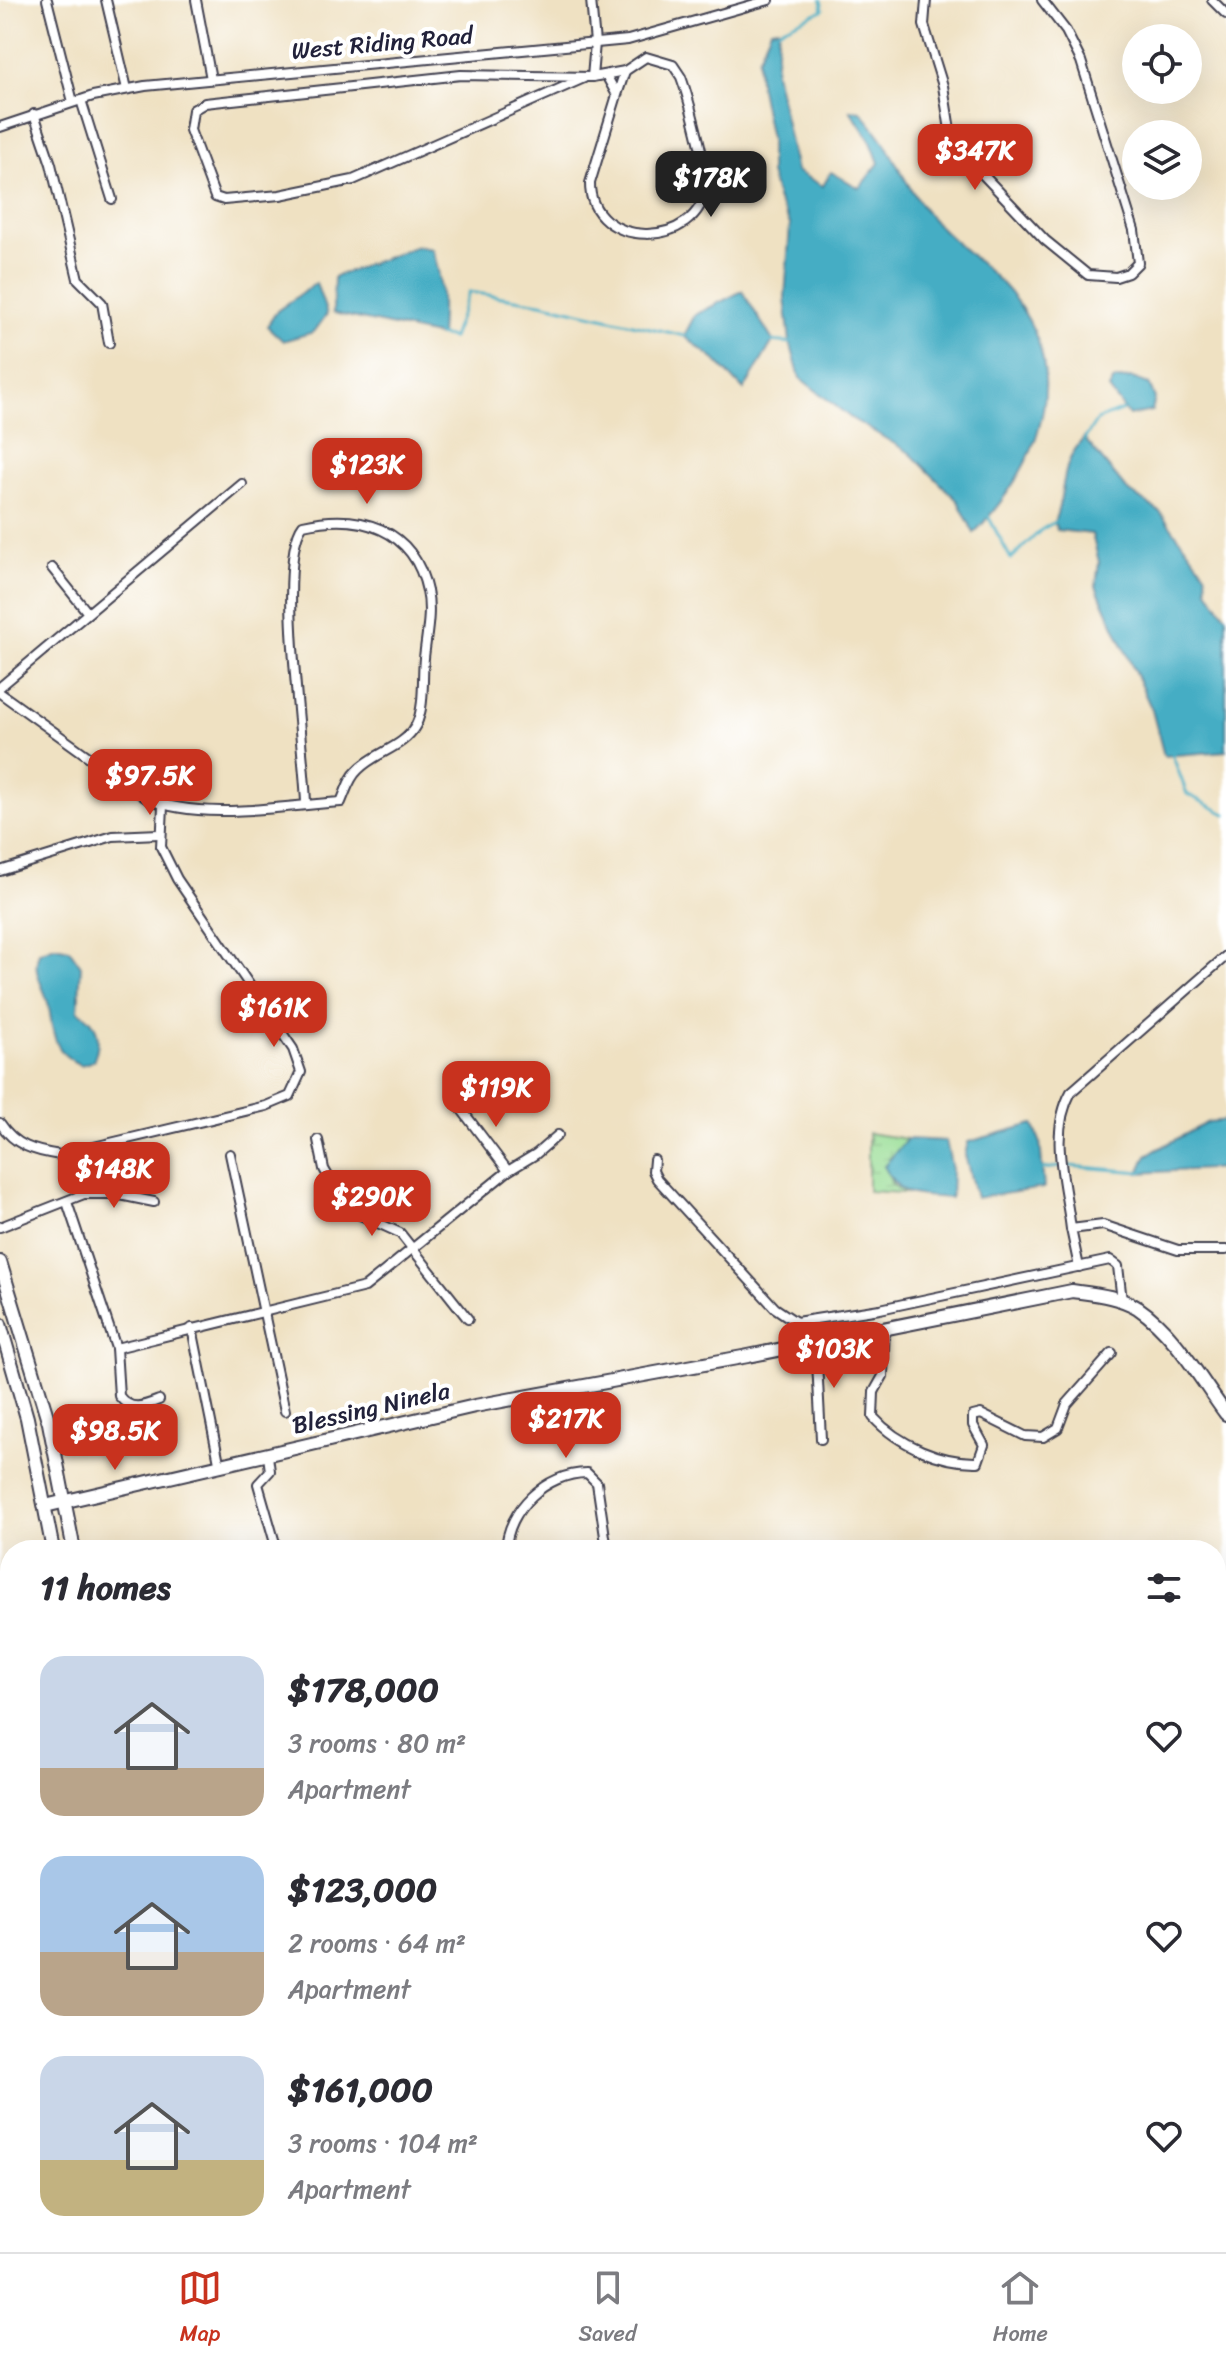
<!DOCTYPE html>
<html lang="en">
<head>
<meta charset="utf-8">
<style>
	:root { --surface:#fff; --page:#f2f2f3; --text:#2b2b33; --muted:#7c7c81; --line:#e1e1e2; --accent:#c8321e }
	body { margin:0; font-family:Sriracha,sans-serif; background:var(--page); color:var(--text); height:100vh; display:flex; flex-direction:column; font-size:30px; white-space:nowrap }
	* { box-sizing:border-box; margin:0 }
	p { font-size:26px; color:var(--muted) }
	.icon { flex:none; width:44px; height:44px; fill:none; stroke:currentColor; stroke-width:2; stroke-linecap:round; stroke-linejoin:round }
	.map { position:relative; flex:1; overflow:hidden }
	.drawer { position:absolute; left:0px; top:1540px; width:1226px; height:712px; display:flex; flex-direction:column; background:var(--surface); border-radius:32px 32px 0 0; box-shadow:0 8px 32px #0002 }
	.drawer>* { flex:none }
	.buttons { position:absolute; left:1122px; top:24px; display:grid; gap:16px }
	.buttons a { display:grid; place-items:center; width:80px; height:80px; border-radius:50%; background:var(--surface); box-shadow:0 8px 32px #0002; font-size:40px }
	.price { position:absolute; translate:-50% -68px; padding:0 18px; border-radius:16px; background:var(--accent); color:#fff; font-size:26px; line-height:52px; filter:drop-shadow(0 2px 4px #0008) }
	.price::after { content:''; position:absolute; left:50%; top:48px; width:24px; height:18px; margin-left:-12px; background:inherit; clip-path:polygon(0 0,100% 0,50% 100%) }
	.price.selected { background:#222; color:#fff }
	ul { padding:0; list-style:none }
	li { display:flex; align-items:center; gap:24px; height:200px; padding:0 40px }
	li span { display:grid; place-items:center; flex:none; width:224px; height:160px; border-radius:24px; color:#555 }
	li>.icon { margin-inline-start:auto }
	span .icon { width:96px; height:96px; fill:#fffc; stroke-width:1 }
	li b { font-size:34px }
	h2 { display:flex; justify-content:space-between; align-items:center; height:96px; padding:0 40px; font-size:34px }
	.tabs { display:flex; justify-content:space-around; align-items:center; height:112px; border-top:2px solid var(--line); background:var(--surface); font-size:22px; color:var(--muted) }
	.tabs a { display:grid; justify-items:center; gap:4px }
	.tabs .selected { color:var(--accent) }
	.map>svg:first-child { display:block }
</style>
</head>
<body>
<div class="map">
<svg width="1226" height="2252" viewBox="0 0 1226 2252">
	<defs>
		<pattern id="wetland-marsh" width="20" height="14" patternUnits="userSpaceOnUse" patternTransform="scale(2)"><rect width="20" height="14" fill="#9ade96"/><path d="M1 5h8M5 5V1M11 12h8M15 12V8" fill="none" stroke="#84be82"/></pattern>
	</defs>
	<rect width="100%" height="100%" fill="#fff"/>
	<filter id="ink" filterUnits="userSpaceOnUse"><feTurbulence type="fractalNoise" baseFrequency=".0125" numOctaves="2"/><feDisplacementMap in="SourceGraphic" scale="16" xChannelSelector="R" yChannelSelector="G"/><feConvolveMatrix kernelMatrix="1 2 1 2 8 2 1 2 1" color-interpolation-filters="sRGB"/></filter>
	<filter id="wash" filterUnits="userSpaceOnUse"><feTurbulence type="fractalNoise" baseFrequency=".006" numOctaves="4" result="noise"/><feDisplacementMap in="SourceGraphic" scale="32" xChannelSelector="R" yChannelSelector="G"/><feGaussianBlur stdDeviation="1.8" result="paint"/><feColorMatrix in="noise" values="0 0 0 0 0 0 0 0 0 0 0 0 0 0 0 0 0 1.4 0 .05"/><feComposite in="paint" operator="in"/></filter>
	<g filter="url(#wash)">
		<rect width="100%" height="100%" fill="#efe1c2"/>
		<!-- wetland -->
		<path fill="url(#wetland-marsh)" stroke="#5e8068" stroke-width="2" d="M 868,1133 L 907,1139 L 884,1166 L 893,1185 L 905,1193 L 868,1191 Z"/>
		<!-- water -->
		<g fill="#45adc4" stroke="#346880" stroke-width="2">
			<path d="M 779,28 L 775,72 L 796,171 L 823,186 L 831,172 L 859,188 L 879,163 L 871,142 L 850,110 L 861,111 C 869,123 879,133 886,145 C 899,168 911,192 927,213 C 949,240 979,260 1003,285 C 1079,367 1042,462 974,533 L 958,501 L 910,453 L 851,418 L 800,378 L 790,342 L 785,298 L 790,224 L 778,201 L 770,174 L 770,139 L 759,83 L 758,59 L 771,29 Z"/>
			<path d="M 417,246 L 432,249 C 443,278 442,305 440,336 L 333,313 L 334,277 Z"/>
			<path d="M 316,283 L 327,314 L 314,332 L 283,341 L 267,326 L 277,311 Z"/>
			<path d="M 742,291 L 773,341 L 744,390 L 715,360 L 684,336 L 695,315 Z"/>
			<path d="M 1132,378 L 1149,384 L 1155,398 L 1152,411 L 1129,416 L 1109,389 L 1114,380 Z"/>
			<path d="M 1084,438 L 1127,490 L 1160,512 L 1206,574 L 1207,589 L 1226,616 L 1226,751 L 1164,756 L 1152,710 L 1096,586 L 1099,562 L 1092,534 L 1057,530 L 1054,522 C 1067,491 1058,466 1084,438 Z"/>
			<path d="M 55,946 L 69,949 L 81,966 L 78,1011 C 99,1021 102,1040 93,1061 L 81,1065 C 53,1054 53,1032 49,1007 C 45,985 31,975 39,952 Z"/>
			<path d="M 1226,1120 L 1226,1168 L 1139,1173 L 1147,1155 L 1208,1122 Z"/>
			<path d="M 1033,1124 L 1040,1141 L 1044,1188 L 976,1198 L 965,1155 L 968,1142 Z"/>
			<path d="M 907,1139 L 946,1141 L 952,1169 L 951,1198 C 918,1195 900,1200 884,1166 Z"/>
		</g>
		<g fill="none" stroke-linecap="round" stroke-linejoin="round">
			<!-- stream -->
			<g stroke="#45adc4" stroke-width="3">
				<path d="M 778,30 L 823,10 L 821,0"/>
				<path d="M 438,335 L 452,338 L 469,292 L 541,303 L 685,336"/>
				<path d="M 769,341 L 793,343"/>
				<path d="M 1084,440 L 1097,420 L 1123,410"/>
				<path d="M 988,516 L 1011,559 L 1041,530 L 1056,521"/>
				<path d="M 1172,754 L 1187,794 L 1226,814"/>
				<path d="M 1042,1169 L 1069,1166 L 1142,1172"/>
				<path d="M 1216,2233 L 1226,2220"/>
				<path d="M 1201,2252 L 1209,2242"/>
			</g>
		</g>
	</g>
	<g filter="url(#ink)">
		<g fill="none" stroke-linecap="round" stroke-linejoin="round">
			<defs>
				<g id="street">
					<path d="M 47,0 L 73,102"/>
					<path d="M 106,0 L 127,89"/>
					<path d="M 196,0 L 211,79"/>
					<path d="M 591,0 L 595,43 L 592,77 L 625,71"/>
					<path d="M 926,0 L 924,25 L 943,86 L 950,130 L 970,161 L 1045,240 L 1088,275 L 1116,277 L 1128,273 L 1138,263 L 1134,230 L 1081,61 L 1066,31 L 1042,0"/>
					<path d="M 1212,0 L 1226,14"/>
					<path d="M 606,75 L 617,95 L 590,183 C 589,249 700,252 706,185 C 707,166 688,96 681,77 L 673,65 L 646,57 L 625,71 L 617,95"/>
					<path d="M 584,78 L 353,180 L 280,195 L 224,200 L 215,197 L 190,130 L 193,110 L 205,103 L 461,75 L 592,77"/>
					<path d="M 81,100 L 112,199"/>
					<path d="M 34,114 L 51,164 L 78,279 L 102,303 L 109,343"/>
					<path d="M 0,127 L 93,96 L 145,86 L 628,40 L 769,0"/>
					<path d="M 52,568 L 88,613"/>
					<path d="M 0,687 L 242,484"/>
					<path d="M 0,693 L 146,798 C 200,822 282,806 341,802 C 346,791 349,778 358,770 C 375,752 404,748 416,725 C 425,707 422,678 424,658 C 426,637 432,612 427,591 C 414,528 359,512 303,525 C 275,560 305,752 306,804"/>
					<path d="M 0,871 L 113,836 L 159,834"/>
					<path d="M 1226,956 L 1071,1092 C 1048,1134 1066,1185 1071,1229 L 1103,1225 L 1178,1250 L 1226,1250"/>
					<path d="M 459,1106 L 508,1171"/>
					<path d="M 0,1123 C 15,1146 34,1151 60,1155 L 266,1106 L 290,1096 L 301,1072 L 293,1049 L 177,879 L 161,847 L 163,806"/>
					<path d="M 318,1140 L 324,1169 L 347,1209 L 400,1233 L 468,1319"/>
					<path d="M 230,1154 L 285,1411"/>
					<path d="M 654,1160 L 653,1171 L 657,1179 L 775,1308 L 796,1322 L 880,1309 L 1110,1260 L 1118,1266 L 1122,1301"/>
					<path d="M 67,1202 L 116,1348 L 119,1396 C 131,1412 144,1406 159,1400"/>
					<path d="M 0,1227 L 84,1194 L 115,1194 L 154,1202"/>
					<path d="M 1071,1229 L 1079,1267"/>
					<path d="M 885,1327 L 883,1376 L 874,1392 L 873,1417 C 898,1445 942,1463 978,1462 L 984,1445 L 973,1425 L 973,1416 L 981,1414 L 1025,1436 L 1043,1437 L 1058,1428 L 1067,1404 L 1112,1353"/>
					<path d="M 192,1328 L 220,1467"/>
					<path d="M 816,1342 L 821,1439"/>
					<path d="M 116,1348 L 365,1287 L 508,1171 L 536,1154 L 558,1135"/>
					<path d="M 268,1456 L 270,1471 L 258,1484 L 277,1550"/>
					<path d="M 506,1550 C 507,1510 546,1473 587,1473 L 597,1483 L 607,1550"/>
					<path d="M 5,1666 L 10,1689"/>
					<path d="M 0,1752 L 10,1754"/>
					<path d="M 0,1838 L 10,1806"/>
					<path d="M 0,2000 L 10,2000"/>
					<path d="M 0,2106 L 10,2103"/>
					<path d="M 182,2242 L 183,2252"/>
					<path d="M 402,2242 L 403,2252"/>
					<path d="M 567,2242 L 573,2252"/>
					<path d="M 647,2242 L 650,2252"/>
					<path d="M 289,2252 L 290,2242"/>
					<path d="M 692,2252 L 700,2242"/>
				</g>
				<g id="secondary">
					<path d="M 0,1262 L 49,1423 L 74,1550"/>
					<path d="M 0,1324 L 27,1418 L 53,1550"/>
					<path d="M 45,1506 L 475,1406 L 748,1356 L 1072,1291 C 1093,1294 1119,1296 1138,1308 C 1175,1333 1200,1379 1226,1414"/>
					<path d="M 82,2252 L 83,2242"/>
					<path d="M 101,2252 L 102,2242"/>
				</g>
			</defs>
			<!-- street casing -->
			<use href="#street" stroke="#413f4f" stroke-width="12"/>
			<!-- secondary casing -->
			<use href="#secondary" stroke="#413f4f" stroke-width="16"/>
			<!-- street -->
			<use href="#street" stroke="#fff" stroke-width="8"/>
			<!-- secondary -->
			<use href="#secondary" stroke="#fff" stroke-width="12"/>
		</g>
	</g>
	<g text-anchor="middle" stroke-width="8" stroke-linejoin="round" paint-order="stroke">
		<!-- street labels -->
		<g font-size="24" fill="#22223b" stroke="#fff">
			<text transform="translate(382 43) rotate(-5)" y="8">West Riding Road</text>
			<text transform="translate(371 1408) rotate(-13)" y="8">Blessing Ninela</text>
		</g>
	</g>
</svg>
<div class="buttons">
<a><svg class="icon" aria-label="locate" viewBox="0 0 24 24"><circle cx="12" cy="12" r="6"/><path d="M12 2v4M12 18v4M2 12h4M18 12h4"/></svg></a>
<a><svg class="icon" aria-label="layers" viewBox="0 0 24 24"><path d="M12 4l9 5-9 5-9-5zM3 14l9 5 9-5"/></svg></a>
</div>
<b class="price" style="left:975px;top:192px">$347K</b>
<b class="price selected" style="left:711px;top:219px">$178K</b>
<b class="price" style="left:367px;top:506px">$123K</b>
<b class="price" style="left:150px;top:817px">$97.5K</b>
<b class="price" style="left:274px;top:1049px">$161K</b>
<b class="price" style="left:496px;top:1129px">$119K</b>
<b class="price" style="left:114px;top:1210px">$148K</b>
<b class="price" style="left:372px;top:1238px">$290K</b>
<b class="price" style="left:834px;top:1390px">$103K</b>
<b class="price" style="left:566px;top:1460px">$217K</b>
<b class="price" style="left:115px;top:1472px">$98.5K</b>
<section class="drawer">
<h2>11 homes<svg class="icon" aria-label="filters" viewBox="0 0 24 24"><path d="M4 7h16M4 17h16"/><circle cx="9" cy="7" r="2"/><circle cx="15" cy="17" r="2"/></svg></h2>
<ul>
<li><span style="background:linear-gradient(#c9d6e8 70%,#b9a48a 0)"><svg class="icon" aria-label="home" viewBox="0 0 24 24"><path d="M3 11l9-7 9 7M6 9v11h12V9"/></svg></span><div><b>$178,000</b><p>3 rooms · 80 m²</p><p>Apartment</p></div><svg class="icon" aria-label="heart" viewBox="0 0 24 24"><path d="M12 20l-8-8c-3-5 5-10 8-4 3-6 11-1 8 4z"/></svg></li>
<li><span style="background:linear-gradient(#a9c7e8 60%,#b9a48a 0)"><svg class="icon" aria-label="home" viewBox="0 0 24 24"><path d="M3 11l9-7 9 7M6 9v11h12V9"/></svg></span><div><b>$123,000</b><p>2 rooms · 64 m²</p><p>Apartment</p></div><svg class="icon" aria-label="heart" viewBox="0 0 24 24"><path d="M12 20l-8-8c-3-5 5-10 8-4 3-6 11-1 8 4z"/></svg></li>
<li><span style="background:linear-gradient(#c9d6e8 65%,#c2b280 0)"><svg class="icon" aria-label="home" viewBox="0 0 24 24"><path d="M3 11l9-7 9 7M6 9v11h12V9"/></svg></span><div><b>$161,000</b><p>3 rooms · 104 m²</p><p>Apartment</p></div><svg class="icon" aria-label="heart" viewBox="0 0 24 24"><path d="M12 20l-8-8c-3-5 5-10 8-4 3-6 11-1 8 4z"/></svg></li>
</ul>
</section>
</div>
<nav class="tabs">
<a class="selected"><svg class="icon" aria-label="map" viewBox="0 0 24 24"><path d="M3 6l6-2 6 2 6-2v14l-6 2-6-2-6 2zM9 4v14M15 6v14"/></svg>Map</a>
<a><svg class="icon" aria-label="saved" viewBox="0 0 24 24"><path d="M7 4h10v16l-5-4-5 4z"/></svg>Saved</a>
<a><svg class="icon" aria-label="home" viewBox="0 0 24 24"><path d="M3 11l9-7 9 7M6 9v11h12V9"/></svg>Home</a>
</nav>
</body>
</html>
